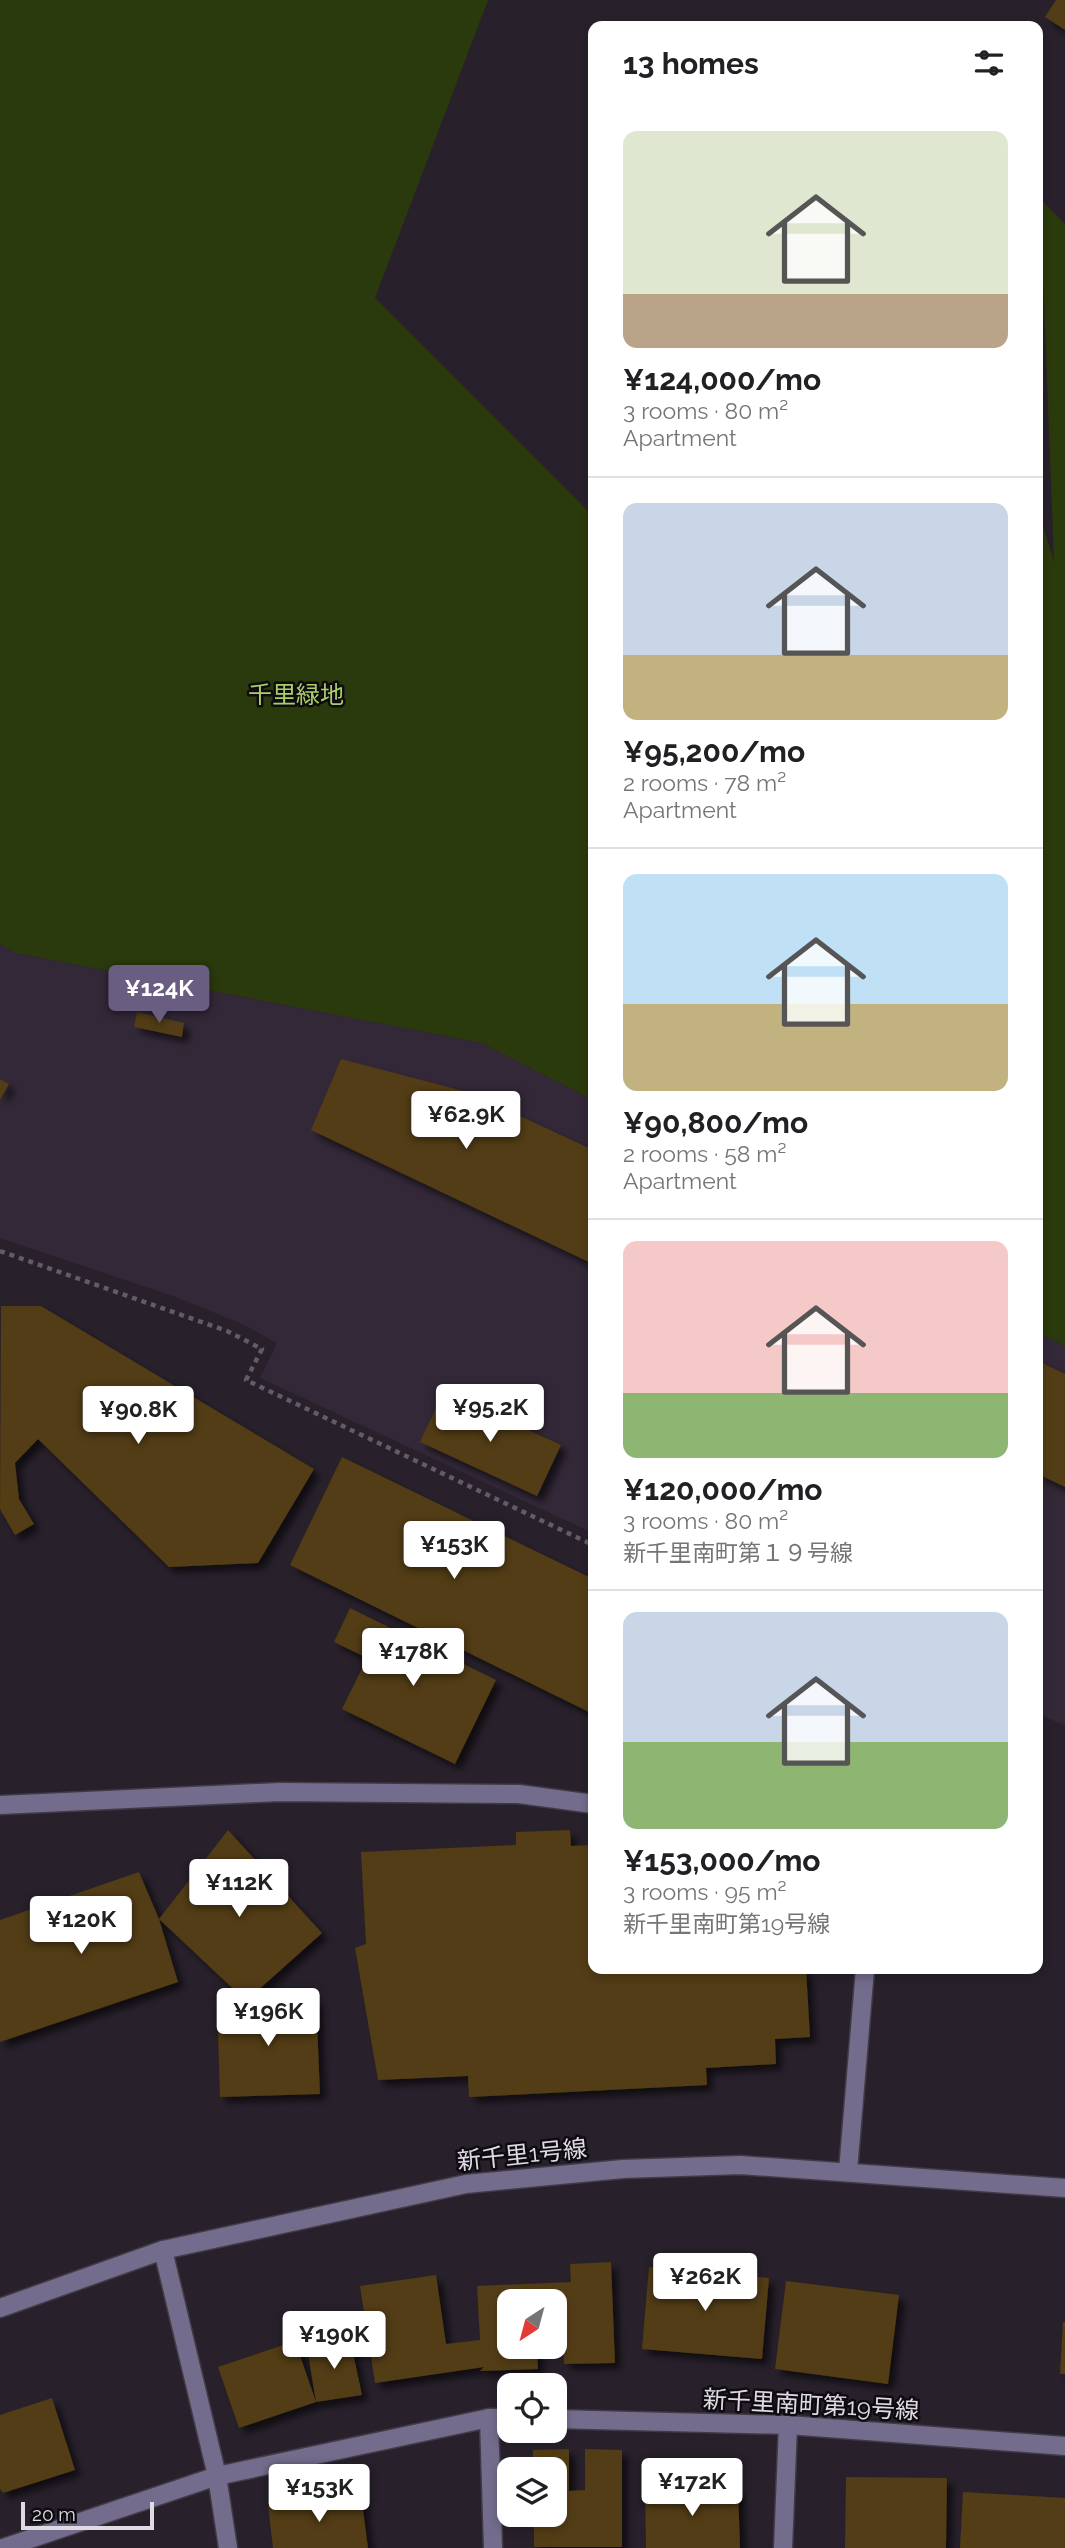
<!DOCTYPE html>
<html lang="en">
<head>
<meta charset="utf-8">
<style>
	:root { --surface:#fff; --page:#f2f2f2; --text:#202124; --muted:#757577; --line:#e0e0e0; --accent:#695d81 }
	body { margin:0; font-family:Raleway,"Noto Sans JP",sans-serif; background:var(--page); color:var(--text); height:100vh; display:flex; flex-direction:column; font-size:26px; white-space:nowrap }
	* { box-sizing:border-box; margin:0 }
	p { font-size:23px; color:var(--muted) }
	.icon { flex:none; width:38px; height:38px; fill:none; stroke:currentColor; stroke-width:2; stroke-linecap:round; stroke-linejoin:round }
	.map { position:relative; flex:1; overflow:hidden }
	.panel { position:absolute; left:588px; top:21px; width:455px; height:1953px; display:flex; flex-direction:column; background:var(--surface); border-radius:14px; box-shadow:0 4px 10px #0003 }
	.panel>* { flex:none }
	.needle { width:46px; rotate:216deg }
	.tools { position:absolute; left:497px; top:2289px; display:grid; gap:14px }
	.tools a { display:grid; place-items:center; width:70px; height:70px; border-radius:14px; background:var(--surface); box-shadow:0 4px 10px #0003; font-size:35px }
	.scale { position:absolute; left:21px; bottom:18px; width:133px; box-sizing:border-box; padding-left:7px; border:4px solid #e0dbe3; border-top:0; font-size:19px; line-height:24px; white-space:nowrap; color:#e0dbe3; -webkit-text-stroke:5px #0f0c11; paint-order:stroke }
	.price { position:absolute; translate:-50% -60px; padding:0 16px; border-radius:7px; background:#fff; color:#222; font-size:23px; line-height:46px; filter:drop-shadow(0 2px 4px #0008) }
	.price::after { content:''; position:absolute; left:50%; top:42px; width:21px; height:16px; margin-left:-10px; background:inherit; clip-path:polygon(0 0,100% 0,50% 100%) }
	.price.current { background:var(--accent); color:#fff }
	ul { padding:0; list-style:none }
	li { display:grid; align-content:center; gap:14px; height:371px; padding:0 35px }
	li+li { border-top:2px solid var(--line) }
	li span { display:grid; place-items:center; height:217px; border-radius:14px; color:#555 }
	li>.icon { margin-inline-start:auto }
	span .icon { width:126px; height:126px; fill:#fffc; stroke-width:1 }
	li b { font-size:30px }
	h2 { display:flex; justify-content:space-between; align-items:center; height:84px; padding:0 35px; font-size:30px }
	.map>svg:first-child { display:block }
</style>
</head>
<body>
<div class="map">
<svg width="1065" height="2548" viewBox="0 0 1065 2548">
	<defs>
		<filter id="shadow"><feDropShadow dx="6" dy="6" stdDeviation="3.5" flood-color="#0009"/></filter>
	</defs>
	<rect width="100%" height="100%" fill="#28212c"/>
	<!-- built -->
	<g fill="#332838">
		<path d="M 0,944 L 16,953 L 482,1043 L 593,1100 L 593,1533 L 260,1378 L 277,1343 L 242,1324 L 176,1297 L 0,1238 Z"/>
		<path d="M 1038,1332 L 1065,1346 L 1065,1726 L 1038,1713 Z"/>
	</g>
	<!-- green -->
	<g fill="#2b3a0c">
		<path d="M 0,0 L 488,0 L 375,298 L 593,516 L 593,1100 L 482,1043 L 16,953 L 0,944 Z"/>
		<path d="M 1040,199 L 1065,224 L 1065,1346 L 1038,1332 L 1038,511 L 1054,561 Z"/>
	</g>
	<!-- building -->
	<g fill="#533c12" filter="url(#shadow)">
		<path d="M 1056,0 L 1065,0 L 1065,30 L 1045,17 Z"/>
		<path d="M 137,1012 L 184,1023 L 182,1037 L 134,1027 Z"/>
		<path d="M 341,1059 L 471,1093 L 593,1150 L 593,1264 L 311,1130 Z"/>
		<path d="M 0,1079 L 9,1084 L 0,1100 Z"/>
		<path d="M 1,1306 L 41,1306 L 314,1469 L 258,1563 L 169,1567 L 38,1439 L 15,1463 L 19,1499 L 34,1524 L 15,1535 L 0,1509 Z"/>
		<path d="M 1038,1361 L 1065,1374 L 1065,1487 L 1038,1474 Z"/>
		<path d="M 444,1391 L 561,1445 L 537,1496 L 420,1442 Z"/>
		<path d="M 342,1457 L 593,1579 L 593,1714 L 290,1565 Z"/>
		<path d="M 350,1608 L 496,1680 L 455,1764 L 342,1709 L 367,1658 L 334,1642 Z"/>
		<path d="M 228,1830 L 322,1933 L 246,2001 L 159,1919 Z"/>
		<path d="M 570,1830 L 571,1846 L 593,1845 L 593,1969 L 806,1969 L 810,2037 L 775,2039 L 776,2064 L 706,2068 L 707,2085 L 469,2097 L 468,2076 L 378,2080 L 355,1948 L 366,1944 L 361,1852 L 516,1845 L 516,1832 Z"/>
		<path d="M 139,1872 L 159,1919 L 178,1982 L 0,2042 L 0,1920 Z"/>
		<path d="M 316,1999 L 320,2094 L 220,2097 L 217,2002 Z"/>
		<path d="M 611,2262 L 615,2363 L 564,2364 L 563,2337 L 555,2338 L 555,2301 L 509,2301 L 509,2347 L 537,2347 L 538,2369 L 480,2371 L 484,2367 L 375,2383 L 360,2286 L 436,2275 L 446,2344 L 480,2340 L 477,2286 L 571,2282 L 570,2264 Z"/>
		<path d="M 649,2267 L 769,2278 L 762,2359 L 642,2349 Z"/>
		<path d="M 786,2281 L 899,2295 L 888,2384 L 775,2369 Z"/>
		<path d="M 1063,2322 L 1065,2322 L 1065,2374 L 1060,2374 Z"/>
		<path d="M 350,2339 L 362,2395 L 316,2402 L 307,2347 Z"/>
		<path d="M 295,2341 L 316,2402 L 239,2428 L 218,2367 Z"/>
		<path d="M 52,2398 L 75,2470 L 3,2493 L 0,2489 L 0,2415 Z"/>
		<path d="M 569,2449 L 569,2491 L 585,2490 L 585,2449 L 622,2450 L 622,2547 L 534,2547 L 534,2515 L 555,2515 L 555,2469 L 533,2469 L 533,2450 Z"/>
		<path d="M 846,2477 L 947,2478 L 946,2548 L 845,2548 Z"/>
		<path d="M 738,2488 L 740,2548 L 646,2548 L 645,2489 Z"/>
		<path d="M 963,2492 L 1065,2498 L 1065,2548 L 960,2548 Z"/>
		<path d="M 361,2494 L 368,2548 L 273,2548 L 268,2506 Z"/>
	</g>
	<g fill="none" stroke-linecap="round" stroke-linejoin="round">
		<defs>
			<g id="minor">
				<path d="M 0,1805 L 280,1792 L 519,1794 L 593,1804"/>
				<path d="M 848,2171 L 865,1969"/>
				<path d="M 163,2250 L 217,2476 L 228,2548"/>
				<path d="M 0,2308 L 163,2250 L 466,2184 L 623,2169 L 740,2165 L 1065,2188"/>
				<path d="M 489,2418 L 493,2548"/>
				<path d="M 555,2419 L 788,2425 L 1065,2446"/>
				<path d="M 3,2548 L 217,2476 L 489,2418 L 509,2418"/>
				<path d="M 783,2548 L 788,2425"/>
			</g>
		</defs>
		<!-- minor casing -->
		<use href="#minor" stroke="#423b46" stroke-width="21"/>
		<!-- path -->
		<path stroke="#625c66" stroke-width="4.5" stroke-dasharray="5 5" stroke-linecap="butt" d="M 0,1251 L 227,1331 L 262,1349 L 246,1380 L 593,1545"/>
		<!-- minor -->
		<use href="#minor" stroke="#736c8c" stroke-width="18"/>
	</g>
	<g text-anchor="middle" stroke-width="5" stroke-linejoin="round" paint-order="stroke">
		<!-- park labels -->
		<g font-size="24" fill="#aacf67" stroke="#0f0c11">
			<text x="296" y="703">千里緑地</text>
		</g>
		<!-- street labels -->
		<g font-size="24" fill="#e0dbe3" stroke="#0f0c11">
			<text transform="translate(522 2155) rotate(-6)" y="8">新千里1号線</text>
			<text transform="translate(811 2405) rotate(3)" y="8">新千里南町第19号線</text>
		</g>
	</g>
</svg>
<div class="tools">
<a><svg class="needle" viewBox="-14 -14 28 28"><path d="M0-13l5 13h-10z" fill="#e53935"/><path d="M0 13l5-13h-10z" fill="#757577"/></svg></a>
<a><svg class="icon" aria-label="locate" viewBox="0 0 24 24"><circle cx="12" cy="12" r="6"/><path d="M12 2v4M12 18v4M2 12h4M18 12h4"/></svg></a>
<a><svg class="icon" aria-label="layers" viewBox="0 0 24 24"><path d="M12 4l9 5-9 5-9-5zM3 14l9 5 9-5"/></svg></a>
</div>
<div class="scale">20 m</div>
<b class="price current" style="left:159px;top:1025px">¥124K</b>
<b class="price" style="left:466px;top:1151px">¥62.9K</b>
<b class="price" style="left:490px;top:1444px">¥95.2K</b>
<b class="price" style="left:138px;top:1446px">¥90.8K</b>
<b class="price" style="left:454px;top:1581px">¥153K</b>
<b class="price" style="left:413px;top:1688px">¥178K</b>
<b class="price" style="left:239px;top:1919px">¥112K</b>
<b class="price" style="left:81px;top:1956px">¥120K</b>
<b class="price" style="left:268px;top:2048px">¥196K</b>
<b class="price" style="left:705px;top:2313px">¥262K</b>
<b class="price" style="left:334px;top:2371px">¥190K</b>
<b class="price" style="left:692px;top:2518px">¥172K</b>
<b class="price" style="left:319px;top:2524px">¥153K</b>
<section class="panel">
<h2>13 homes<svg class="icon" aria-label="filters" viewBox="0 0 24 24"><path d="M4 7h16M4 17h16"/><circle cx="9" cy="7" r="2"/><circle cx="15" cy="17" r="2"/></svg></h2>
<ul>
<li><span style="background:linear-gradient(#dfe7d0 75%,#b9a48a 0)"><svg class="icon" aria-label="home" viewBox="0 0 24 24"><path d="M3 11l9-7 9 7M6 9v11h12V9"/></svg></span><div><b>¥124,000/mo</b><p>3 rooms · 80 m²</p><p>Apartment</p></div></li>
<li><span style="background:linear-gradient(#c9d6e8 70%,#c2b280 0)"><svg class="icon" aria-label="home" viewBox="0 0 24 24"><path d="M3 11l9-7 9 7M6 9v11h12V9"/></svg></span><div><b>¥95,200/mo</b><p>2 rooms · 78 m²</p><p>Apartment</p></div></li>
<li><span style="background:linear-gradient(#bfe0f5 60%,#c2b280 0)"><svg class="icon" aria-label="home" viewBox="0 0 24 24"><path d="M3 11l9-7 9 7M6 9v11h12V9"/></svg></span><div><b>¥90,800/mo</b><p>2 rooms · 58 m²</p><p>Apartment</p></div></li>
<li><span style="background:linear-gradient(#f6c9c9 70%,#8fb573 0)"><svg class="icon" aria-label="home" viewBox="0 0 24 24"><path d="M3 11l9-7 9 7M6 9v11h12V9"/></svg></span><div><b>¥120,000/mo</b><p>3 rooms · 80 m²</p><p>新千里南町第１９号線</p></div></li>
<li><span style="background:linear-gradient(#c9d6e8 60%,#8fb573 0)"><svg class="icon" aria-label="home" viewBox="0 0 24 24"><path d="M3 11l9-7 9 7M6 9v11h12V9"/></svg></span><div><b>¥153,000/mo</b><p>3 rooms · 95 m²</p><p>新千里南町第19号線</p></div></li>
</ul>
</section>
</div>
</body>
</html>
